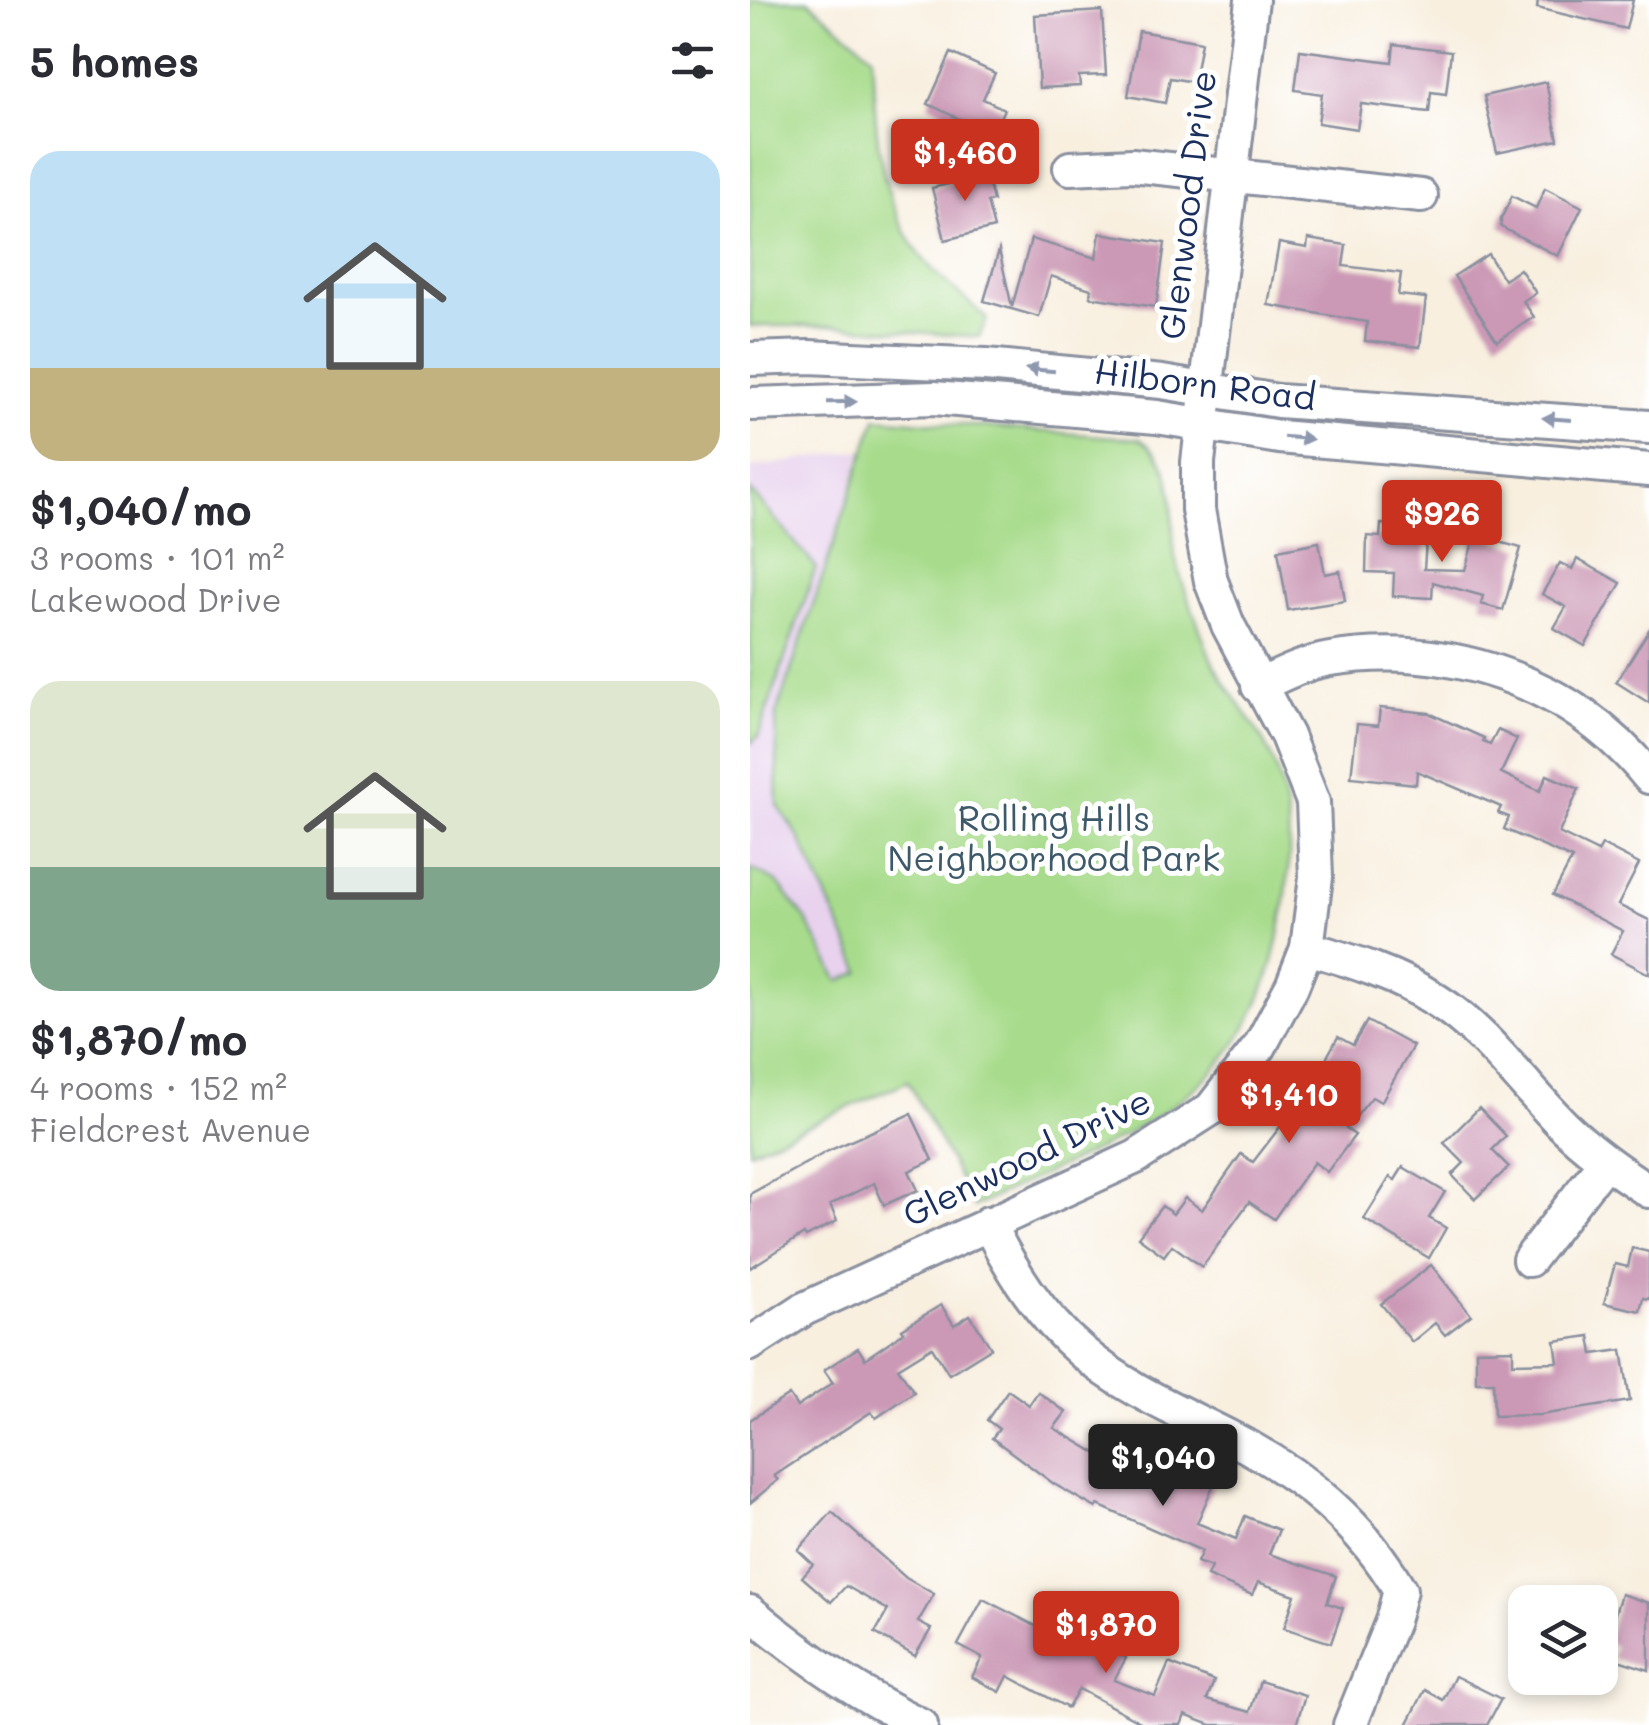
<!DOCTYPE html>
<html lang="en">
<head>
<meta charset="utf-8">
<style>
	:root { --surface:#fff; --page:#f2f2f3; --text:#2b2b33; --muted:#7c7c81; --accent:#c8321e }
	body { margin:0; font-family:Mali,sans-serif; background:var(--page); color:var(--text); height:100vh; display:flex; flex-direction:column; font-size:38px; white-space:nowrap }
	* { box-sizing:border-box; margin:0 }
	p { font-size:32px; color:var(--muted) }
	.icon { flex:none; width:55px; height:55px; fill:none; stroke:currentColor; stroke-width:2; stroke-linecap:round; stroke-linejoin:round }
	.map { position:relative; flex:1; overflow:hidden }
	.drawer { display:flex; flex-direction:column; background:var(--surface); width:750px }
	.drawer>* { flex:none }
	.tools { position:absolute; left:758px; top:1585px; display:grid; gap:20px }
	.tools a { display:grid; place-items:center; width:110px; height:110px; border-radius:20px; background:var(--surface); box-shadow:0 5px 15px #0003; font-size:50px }
	.price { position:absolute; translate:-50% -85px; padding:0 22px; border-radius:10px; background:var(--accent); color:#fff; font-size:32px; line-height:65px; filter:drop-shadow(0 2px 5px #0008) }
	.price::after { content:''; position:absolute; left:50%; top:60px; width:30px; height:22px; margin-left:-15px; background:inherit; clip-path:polygon(0 0,100% 0,50% 100%) }
	.price.selected { background:#222; color:#fff }
	ul { padding:0; list-style:none }
	li { display:grid; align-content:center; gap:20px; height:530px; padding:0 30px }
	li span { display:grid; place-items:center; height:310px; border-radius:30px; color:#555 }
	li>.icon { margin-inline-start:auto }
	span .icon { width:180px; height:180px; fill:#fffc; stroke-width:1 }
	li b { font-size:42px }
	h2 { display:flex; justify-content:space-between; align-items:center; height:120px; padding:0 30px; font-size:42px }
	main { display:flex; flex:1; min-height:0 }
	.map>svg:first-child { display:block }
</style>
</head>
<body>
<main>
<section class="drawer">
<h2>5 homes<svg class="icon" aria-label="filters" viewBox="0 0 24 24"><path d="M4 7h16M4 17h16"/><circle cx="9" cy="7" r="2"/><circle cx="15" cy="17" r="2"/></svg></h2>
<ul>
<li><span style="background:linear-gradient(#bfe0f5 70%,#c2b280 0)"><svg class="icon" aria-label="home" viewBox="0 0 24 24"><path d="M3 11l9-7 9 7M6 9v11h12V9"/></svg></span><div><b>$1,040/mo</b><p>3 rooms · 101 m²</p><p>Lakewood Drive</p></div></li>
<li><span style="background:linear-gradient(#dfe7d0 60%,#7fa58c 0)"><svg class="icon" aria-label="home" viewBox="0 0 24 24"><path d="M3 11l9-7 9 7M6 9v11h12V9"/></svg></span><div><b>$1,870/mo</b><p>4 rooms · 152 m²</p><p>Fieldcrest Avenue</p></div></li>
</ul>
</section>
<div class="map">
<svg width="899" height="1725" viewBox="0 0 899 1725">
	<rect width="100%" height="100%" fill="#fff"/>
	<filter id="ink" filterUnits="userSpaceOnUse"><feTurbulence type="fractalNoise" baseFrequency=".01" numOctaves="2"/><feDisplacementMap in="SourceGraphic" scale="20" xChannelSelector="R" yChannelSelector="G"/><feConvolveMatrix kernelMatrix="1 2 1 2 8 2 1 2 1" color-interpolation-filters="sRGB"/></filter>
	<filter id="wash" filterUnits="userSpaceOnUse"><feTurbulence type="fractalNoise" baseFrequency=".0048" numOctaves="4" result="noise"/><feDisplacementMap in="SourceGraphic" scale="40" xChannelSelector="R" yChannelSelector="G"/><feGaussianBlur stdDeviation="2.25" result="paint"/><feColorMatrix in="noise" values="0 0 0 0 0 0 0 0 0 0 0 0 0 0 0 0 0 1.4 0 .05"/><feComposite in="paint" operator="in"/></filter>
	<g filter="url(#wash)">
		<rect width="100%" height="100%" fill="#f8efdf"/>
		<!-- built -->
		<path fill="#e8d2ee" d="M 113,450 L 26,715 L 28,806 L 49,837 L 111,972 L 0,1151 L 0,468 Z"/>
		<!-- green -->
		<g fill="#a8dc8c" stroke="#628675" stroke-width="2.5">
			<path d="M 0,0 L 58,0 L 122,55 C 126,125 125,187 165,248 C 183,275 215,297 237,319 L 229,337 L 84,326 L 0,326 Z"/>
			<path d="M 126,418 L 390,439 C 432,467 419,511 425,556 C 429,578 439,600 447,621 C 453,637 458,655 467,670 C 489,707 519,739 530,782 C 544,829 540,878 531,925 C 500,1108 367,1136 224,1207 L 158,1081 L 0,1151 L 0,868 L 27,882 L 56,920 L 89,981 L 111,972 L 49,837 L 28,806 L 26,715 Z"/>
			<path d="M 0,490 L 66,567 L 8,737 L 0,743 Z"/>
		</g>
		<g id="blocks">
			<!-- building -->
			<g fill="#cb98b5">
				<path d="M 788,0 L 883,0 L 876,29 L 787,8 Z"/>
				<path d="M 352,11 L 356,75 L 329,76 L 330,86 L 289,88 L 285,15 Z"/>
				<path d="M 389,31 L 451,42 L 444,82 L 420,78 L 415,103 L 378,96 Z"/>
				<path d="M 644,44 L 701,51 L 696,94 L 681,92 L 679,112 L 611,104 L 607,129 L 568,123 L 572,94 L 545,90 L 550,50 L 642,62 Z"/>
				<path d="M 201,53 L 245,73 L 233,99 L 254,109 L 238,143 L 213,132 L 218,123 L 178,104 Z"/>
				<path d="M 796,82 L 808,140 L 747,153 L 734,96 Z"/>
				<path d="M 234,165 L 243,201 L 237,202 L 244,228 L 195,240 L 182,188 L 207,182 L 204,173 Z"/>
				<path d="M 795,188 L 832,207 L 808,256 L 751,227 L 751,219 L 762,196 L 786,208 Z"/>
				<path d="M 350,233 L 415,243 L 406,307 L 340,297 L 341,289 L 301,276 L 289,317 L 234,301 L 249,250 L 262,307 L 281,239 L 346,258 Z"/>
				<path d="M 558,239 L 596,245 L 593,266 L 651,273 L 648,295 L 676,298 L 670,347 L 615,341 L 617,322 L 518,305 L 529,243 L 557,248 Z"/>
				<path d="M 738,254 L 754,280 L 770,269 L 786,293 L 773,301 L 784,317 L 747,341 L 704,276 Z"/>
				<path d="M 631,524 L 677,527 L 674,569 L 715,570 L 725,535 L 771,548 L 753,610 L 731,604 L 733,596 L 683,582 L 682,598 L 643,596 L 644,573 L 616,572 L 617,536 L 630,537 Z"/>
				<path d="M 569,542 L 575,574 L 590,571 L 595,601 L 538,610 L 528,550 Z"/>
				<path d="M 827,559 L 871,583 L 835,646 L 804,628 L 816,607 L 792,594 L 810,563 L 822,569 Z"/>
				<path d="M 899,630 L 899,703 L 866,682 Z"/>
				<path d="M 630,708 L 679,713 L 734,738 L 733,742 L 740,745 L 748,730 L 767,739 L 751,773 L 790,791 L 797,775 L 829,789 L 809,833 L 848,852 L 852,845 L 889,864 L 868,905 L 899,920 L 899,974 L 861,954 L 873,931 L 803,895 L 822,859 L 754,829 L 759,817 L 748,813 L 751,807 L 667,771 L 666,784 L 601,777 L 607,724 L 628,726 Z"/>
				<path d="M 617,1021 L 663,1046 L 631,1102 L 622,1097 L 596,1129 L 605,1135 L 577,1172 L 564,1162 L 524,1219 L 499,1202 L 452,1267 L 422,1245 L 414,1256 L 388,1237 L 412,1206 L 423,1214 L 435,1198 L 452,1210 L 491,1154 L 503,1162 L 574,1070 L 571,1068 L 588,1037 L 603,1045 Z"/>
				<path d="M 729,1108 L 756,1136 L 742,1150 L 759,1167 L 725,1199 L 702,1175 L 714,1163 L 694,1143 Z"/>
				<path d="M 161,1114 L 183,1160 L 159,1171 L 168,1190 L 134,1205 L 124,1183 L 80,1205 L 87,1221 L 56,1237 L 54,1234 L 0,1268 L 0,1194 L 78,1151 Z"/>
				<path d="M 653,1167 L 695,1192 L 679,1218 L 696,1228 L 679,1258 L 614,1219 L 640,1177 L 645,1180 Z"/>
				<path d="M 882,1248 L 899,1252 L 899,1299 L 893,1298 L 890,1311 L 854,1303 L 865,1264 L 878,1267 Z"/>
				<path d="M 681,1265 L 721,1315 L 695,1335 L 685,1323 L 662,1342 L 631,1304 Z"/>
				<path d="M 191,1305 L 204,1325 L 220,1315 L 241,1348 L 199,1374 L 182,1347 L 148,1368 L 164,1392 L 126,1418 L 121,1412 L 24,1476 L 28,1480 L 0,1503 L 0,1420 L 39,1395 L 47,1407 L 83,1383 L 74,1370 L 108,1348 L 115,1359 L 154,1332 L 152,1329 Z"/>
				<path d="M 840,1336 L 843,1354 L 872,1350 L 880,1401 L 790,1415 L 744,1416 L 743,1382 L 726,1382 L 726,1350 L 763,1349 L 763,1363 L 808,1362 L 805,1341 Z"/>
				<path d="M 258,1390 L 279,1405 L 288,1392 L 316,1412 L 304,1428 L 348,1454 L 359,1437 L 419,1473 L 421,1467 L 463,1486 L 447,1523 L 486,1539 L 495,1516 L 529,1530 L 519,1554 L 586,1576 L 577,1603 L 593,1608 L 581,1643 L 534,1628 L 545,1595 L 508,1582 L 502,1595 L 457,1576 L 461,1567 L 447,1562 L 452,1551 L 348,1505 L 346,1508 L 304,1484 L 242,1438 L 249,1429 L 237,1420 Z"/>
				<path d="M 82,1512 L 156,1578 L 184,1594 L 168,1622 L 181,1629 L 165,1656 L 125,1633 L 138,1610 L 96,1586 L 81,1602 L 52,1577 L 63,1564 L 48,1550 Z"/>
				<path d="M 871,1594 L 899,1603 L 899,1670 L 862,1658 L 865,1646 L 856,1643 Z"/>
				<path d="M 233,1599 L 313,1640 L 320,1628 L 376,1658 L 364,1680 L 405,1696 L 419,1663 L 464,1681 L 457,1700 L 500,1712 L 510,1681 L 555,1695 L 546,1725 L 461,1725 L 435,1715 L 431,1725 L 396,1725 L 329,1689 L 318,1708 L 258,1676 L 250,1692 L 222,1677 L 232,1658 L 208,1645 Z"/>
				<path d="M 705,1676 L 751,1699 L 737,1725 L 657,1725 L 675,1690 L 693,1700 Z"/>
			</g>
		</g>
	</g>
	<g filter="url(#ink)">
		<use href="#blocks" fill-opacity="0" stroke="#8a8f9e" stroke-width="2.5"/>
		<g fill="none" stroke-linecap="round" stroke-linejoin="round">
			<defs>
				<g id="minor">
					<path d="M 320,168 L 382,165 L 671,196"/>
					<path d="M 0,359 L 59,357 L 236,365 L 412,382 L 528,401 L 899,427"/>
					<path d="M 0,404 L 184,398 L 407,417 L 529,437 L 899,470"/>
					<path d="M 508,686 C 531,675 555,663 580,659 C 699,640 823,682 899,777"/>
					<path d="M 557,948 C 600,960 648,975 686,1000 C 736,1031 772,1084 813,1125 C 840,1151 868,1171 899,1191"/>
					<path d="M 238,1223 C 262,1271 290,1316 331,1351 C 376,1390 431,1412 483,1439 C 551,1473 612,1524 650,1590 L 642,1621 L 600,1725"/>
					<path d="M 779,1260 L 854,1163"/>
					<path d="M 0,1344 L 54,1309 L 386,1157 L 461,1109 L 510,1046 L 542,986 L 557,948 L 566,877 L 563,802 L 537,736 L 478,625 L 461,581 L 448,510 L 448,462 L 502,0"/>
					<path d="M 0,1612 C 53,1656 109,1695 171,1725"/>
				</g>
			</defs>
			<!-- minor casing -->
			<use href="#minor" stroke="#8a8f9e" stroke-width="38"/>
			<!-- minor -->
			<use href="#minor" stroke="#fff" stroke-width="32"/>
		</g>
		<!-- one-way arrows -->
		<defs><path id="oneway-solid" d="M-6-.8H1V-3.2L6.5 0L1 3.2V.8H-6Z" transform="scale(2.5)"/></defs>
		<g fill="#8d97ae">
			<use href="#oneway-solid" transform="translate(290 370) rotate(-175)"/>
			<use href="#oneway-solid" transform="translate(92 402) rotate(-1)"/>
			<use href="#oneway-solid" transform="translate(807 419) rotate(-176)"/>
			<use href="#oneway-solid" transform="translate(548 438) rotate(5)"/>
		</g>
	</g>
	<g text-anchor="middle" stroke-width="10" stroke-linejoin="round" paint-order="stroke">
		<!-- street labels -->
		<g font-size="35" fill="#1b2f5e" stroke="#fff">
			<text transform="translate(438 205) rotate(-83)" y="12">Glenwood Drive</text>
			<text transform="translate(455 385) rotate(7)" y="12">Hilborn Road</text>
			<text transform="translate(277 1158) rotate(-26)" y="12">Glenwood Drive</text>
		</g>
		<!-- park labels -->
		<g font-size="35" fill="#3e5a6a" stroke="#fff">
			<text x="304" y="831">Rolling Hills<tspan x="304" dy="40">Neighborhood Park</tspan></text>
		</g>
	</g>
</svg>
<div class="tools">
<a><svg class="icon" aria-label="layers" viewBox="0 0 24 24"><path d="M12 4l9 5-9 5-9-5zM3 14l9 5 9-5"/></svg></a>
</div>
<b class="price" style="left:215px;top:204px">$1,460</b>
<b class="price" style="left:692px;top:565px">$926</b>
<b class="price" style="left:539px;top:1146px">$1,410</b>
<b class="price selected" style="left:413px;top:1509px">$1,040</b>
<b class="price" style="left:356px;top:1676px">$1,870</b>
</div>
</main>
</body>
</html>
